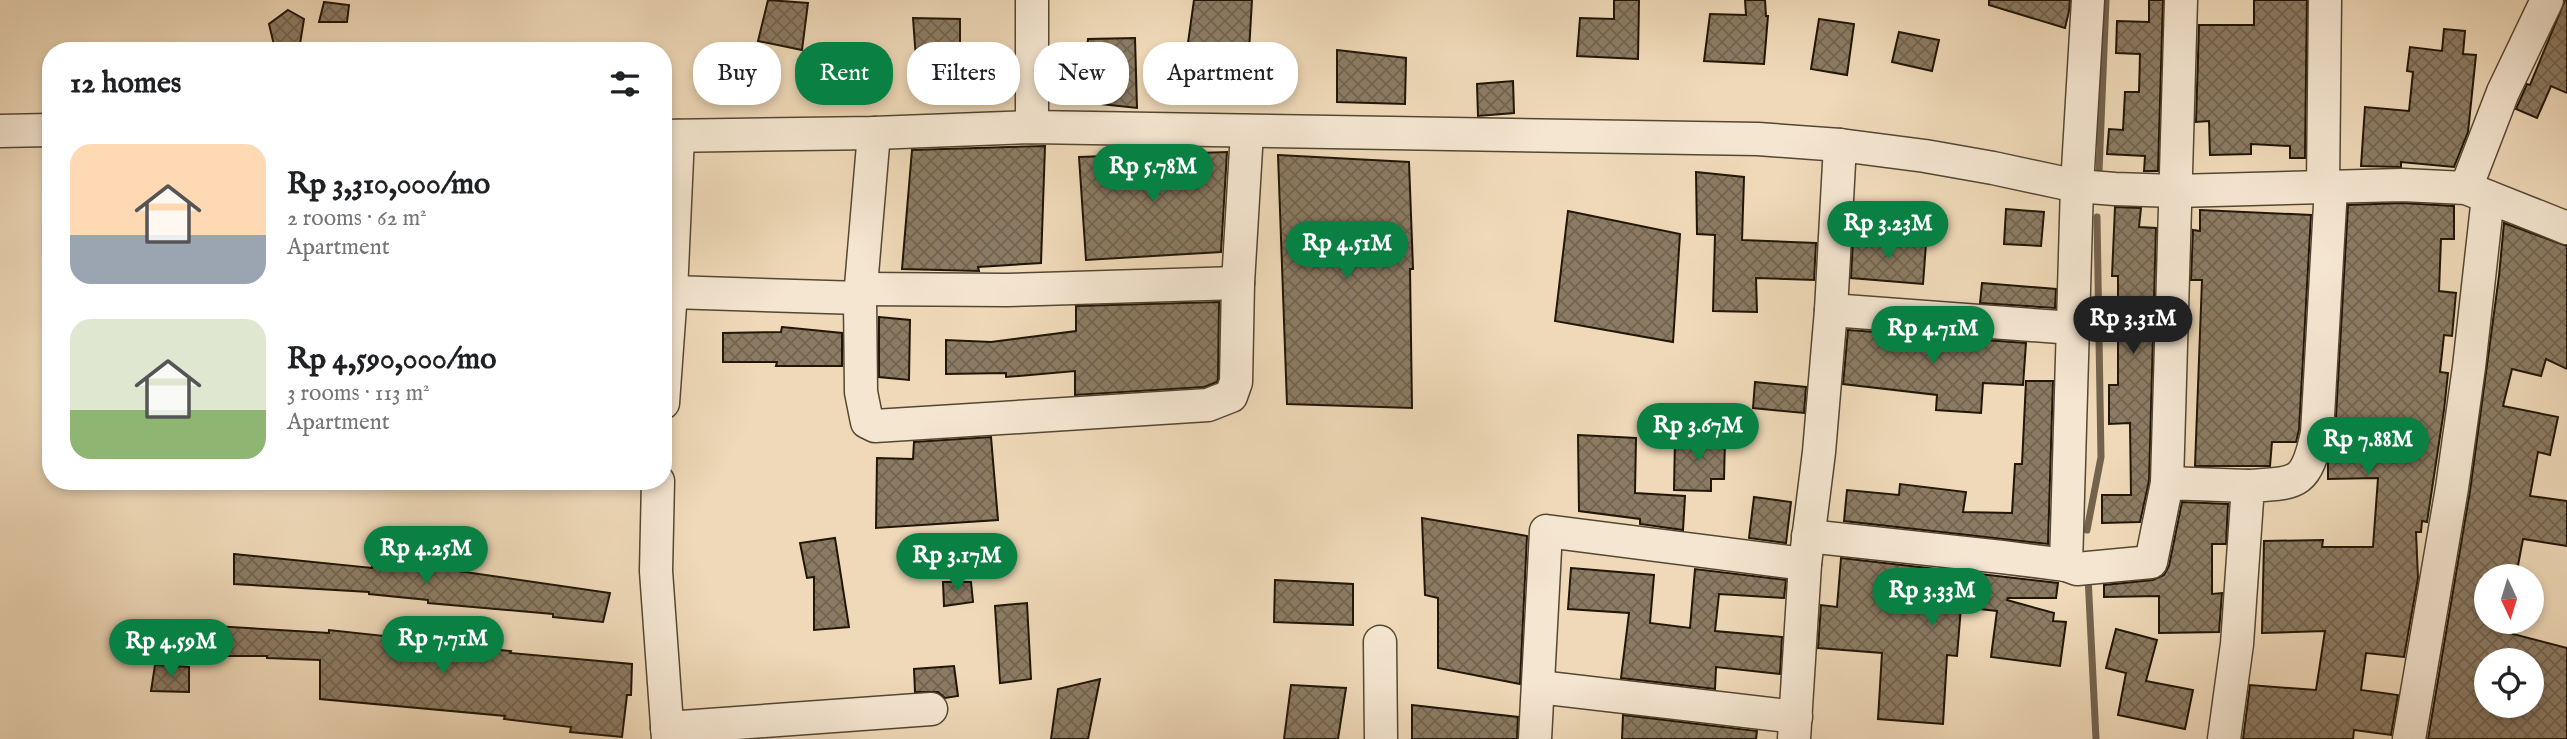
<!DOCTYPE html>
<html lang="en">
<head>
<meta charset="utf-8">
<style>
	:root { --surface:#fff; --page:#f6f6f6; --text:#202124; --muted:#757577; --accent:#0b8043 }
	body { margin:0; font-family:"IM FELL English",serif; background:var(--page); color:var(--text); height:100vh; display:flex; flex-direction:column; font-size:26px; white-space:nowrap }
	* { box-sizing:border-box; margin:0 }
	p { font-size:23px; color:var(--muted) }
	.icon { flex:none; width:38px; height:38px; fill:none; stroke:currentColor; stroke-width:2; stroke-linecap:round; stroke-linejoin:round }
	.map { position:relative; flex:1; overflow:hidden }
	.drawer { position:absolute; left:42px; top:42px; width:630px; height:448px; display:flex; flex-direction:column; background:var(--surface); border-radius:28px; box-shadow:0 4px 10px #0003 }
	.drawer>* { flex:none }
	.banner { position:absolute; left:693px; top:42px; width:665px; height:63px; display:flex; gap:14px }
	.needle { width:46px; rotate:176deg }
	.fabs { position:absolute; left:2474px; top:564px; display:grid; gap:14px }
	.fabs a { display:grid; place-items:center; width:70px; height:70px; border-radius:50%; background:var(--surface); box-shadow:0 4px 10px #0003; font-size:35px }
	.price { position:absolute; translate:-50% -60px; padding:0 16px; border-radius:24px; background:var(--accent); color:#fff; font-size:23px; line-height:46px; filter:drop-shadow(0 2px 4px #0008) }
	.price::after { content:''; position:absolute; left:50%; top:42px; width:21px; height:16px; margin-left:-10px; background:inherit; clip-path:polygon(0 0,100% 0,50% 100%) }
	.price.active { background:#222; color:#fff }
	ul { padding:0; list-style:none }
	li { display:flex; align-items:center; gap:21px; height:175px; padding:0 28px }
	li span { display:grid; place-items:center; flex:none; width:196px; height:140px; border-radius:21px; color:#555 }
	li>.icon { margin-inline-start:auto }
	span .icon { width:84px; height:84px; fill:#fffc; stroke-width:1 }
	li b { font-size:30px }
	h2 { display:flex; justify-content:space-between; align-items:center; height:84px; padding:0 28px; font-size:30px }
	.chip { padding:0 24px; border-radius:28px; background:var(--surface); box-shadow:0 4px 10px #0003; font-size:24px; line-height:63px }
	.chip.active { background:var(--accent); color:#fff }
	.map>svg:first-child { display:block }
</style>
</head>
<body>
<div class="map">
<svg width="2567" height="739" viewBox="0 0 2567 739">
	<defs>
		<pattern id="building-cross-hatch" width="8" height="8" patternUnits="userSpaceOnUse" patternTransform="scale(1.75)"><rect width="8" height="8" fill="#8c7b63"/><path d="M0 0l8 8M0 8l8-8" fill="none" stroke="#726450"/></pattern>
	</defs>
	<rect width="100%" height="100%" fill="#efd9b8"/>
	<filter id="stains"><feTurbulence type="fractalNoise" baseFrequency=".00286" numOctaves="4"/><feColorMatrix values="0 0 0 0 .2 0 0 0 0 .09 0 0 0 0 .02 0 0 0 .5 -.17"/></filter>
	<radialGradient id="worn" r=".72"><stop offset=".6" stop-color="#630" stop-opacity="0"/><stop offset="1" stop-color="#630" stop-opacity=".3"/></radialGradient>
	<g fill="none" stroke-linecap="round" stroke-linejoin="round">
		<!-- stream -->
		<g stroke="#73634d" stroke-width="7">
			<path d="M 2099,172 L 2106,0"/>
			<path d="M 2087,530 L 2101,457 L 2097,217"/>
			<path d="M 2088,576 L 2096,739"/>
		</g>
	</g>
	<!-- building -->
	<g fill="url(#building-cross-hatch)" stroke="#211607" stroke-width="2" fill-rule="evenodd">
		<path d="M 768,0 L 808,3 L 802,50 L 758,41 Z"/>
		<path d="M 1194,0 L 1252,0 L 1246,103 L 1180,100 Z"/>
		<path d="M 1614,0 L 1639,0 L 1638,59 L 1577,56 L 1580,18 L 1614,19 Z"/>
		<path d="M 1745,0 L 1765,0 L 1766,16 L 1768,16 L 1764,64 L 1704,61 L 1710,14 L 1746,15 Z"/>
		<path d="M 1989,0 L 2070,0 L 2069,11 L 2065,28 L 1989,5 Z"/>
		<path d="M 2149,0 L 2163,0 L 2158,171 L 2144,171 L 2145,156 L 2107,154 L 2109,129 L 2123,130 L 2125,92 L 2139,92 L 2140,54 L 2116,53 L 2117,21 L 2149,22 Z"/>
		<path d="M 2254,0 L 2307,0 L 2305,158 L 2290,158 L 2290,146 L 2251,144 L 2251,154 L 2210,155 L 2209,121 L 2196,122 L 2199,25 L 2254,25 Z"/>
		<path d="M 2565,0 L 2567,0 L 2567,93 L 2551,86 L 2537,118 L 2516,109 L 2527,84 L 2530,85 Z"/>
		<path d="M 324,2 L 349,5 L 347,22 L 319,22 Z"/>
		<path d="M 288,10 L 304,19 L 300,44 L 274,45 L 269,24 Z"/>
		<path d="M 913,18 L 960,19 L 960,63 L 916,59 Z"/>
		<path d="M 1819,19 L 1854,24 L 1847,75 L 1811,69 Z"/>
		<path d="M 2444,29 L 2465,31 L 2463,54 L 2476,55 L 2468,132 L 2454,167 L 2401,162 L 2401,167 L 2361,166 L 2365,107 L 2409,111 L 2413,72 L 2407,71 L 2410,47 L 2442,51 Z"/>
		<path d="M 1899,32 L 1939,40 L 1932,71 L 1892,62 Z"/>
		<path d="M 1135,38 L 1137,108 L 1082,102 L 1088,39 Z"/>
		<path d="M 1337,50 L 1406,58 L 1405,104 L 1337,102 Z"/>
		<path d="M 1513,81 L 1514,113 L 1478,116 L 1477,84 Z"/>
		<path d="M 1045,146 L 1041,263 L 978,267 L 979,271 L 902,269 L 912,150 Z"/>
		<path d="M 1227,152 L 1221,252 L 1086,260 L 1079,157 Z"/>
		<path d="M 1278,155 L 1409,162 L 1413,269 L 1410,269 L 1412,408 L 1287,404 Z"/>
		<path d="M 1696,172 L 1744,177 L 1742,240 L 1816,243 L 1814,280 L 1756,278 L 1757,312 L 1713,311 L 1715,235 L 1697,234 Z"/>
		<path d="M 2402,203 L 2454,206 L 2454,239 L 2441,239 L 2439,291 L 2456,293 L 2452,336 L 2444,335 L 2440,372 L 2448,373 L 2444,410 L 2427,522 L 2422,521 L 2421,532 L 2416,532 L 2418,578 L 2404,657 L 2366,653 L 2361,690 L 2398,695 L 2391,735 L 2354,730 L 2353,739 L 2243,739 L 2250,685 L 2316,690 L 2325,631 L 2262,633 L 2264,541 L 2323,540 L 2322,547 L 2373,547 L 2378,478 L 2328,479 L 2328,463 L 2335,434 L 2348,205 Z"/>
		<path d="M 2115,207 L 2141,208 L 2139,227 L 2156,228 L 2149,481 L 2140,522 L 2102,523 L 2102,495 L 2131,495 L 2130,423 L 2109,424 L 2109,385 L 2118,385 L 2118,276 L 2112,276 Z"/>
		<path d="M 2006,209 L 2044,212 L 2041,246 L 2004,244 Z"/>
		<path d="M 2200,210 L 2311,215 L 2299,430 L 2296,442 L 2272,442 L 2270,466 L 2195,466 L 2202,280 L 2191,280 L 2193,230 L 2200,231 Z"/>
		<path d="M 1568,211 L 1680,234 L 1673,342 L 1555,321 Z"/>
		<path d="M 2504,223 L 2567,246 L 2567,369 L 2546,359 L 2541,376 L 2512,369 L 2503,406 L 2558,417 L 2550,455 L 2538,452 L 2530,496 L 2567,501 L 2567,546 L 2523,539 L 2516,576 L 2487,576 L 2487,621 L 2515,621 L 2513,634 L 2567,648 L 2567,739 L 2428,739 L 2470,491 L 2499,276 ZM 2487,660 L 2532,660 L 2532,705 L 2487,705 Z"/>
		<path d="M 1853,238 L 1926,244 L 1923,284 L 1851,278 Z"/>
		<path d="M 1982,283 L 2056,289 L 2055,308 L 1980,303 Z"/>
		<path d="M 1219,302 L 1218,379 L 1217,382 L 1204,387 L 1075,395 L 1075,371 L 1006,377 L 1006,373 L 946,374 L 946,340 L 991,342 L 1076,331 L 1076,306 Z"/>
		<path d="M 879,317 L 910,320 L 909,380 L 879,377 Z"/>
		<path d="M 782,327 L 842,333 L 842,366 L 776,366 L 777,362 L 723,362 L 723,333 L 781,332 Z"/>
		<path d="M 1848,330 L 2026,343 L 2023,385 L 1983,383 L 1981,413 L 1936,410 L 1937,395 L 1843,384 Z"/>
		<path d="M 2026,381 L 2053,381 L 2048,544 L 1844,521 L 1847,490 L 1899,495 L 1900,484 L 1966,492 L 1963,512 L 2012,513 L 2015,464 L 2022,464 Z"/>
		<path d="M 1755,382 L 1806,387 L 1804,413 L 1753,408 Z"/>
		<path d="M 1578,435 L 1636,438 L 1635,493 L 1685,496 L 1683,530 L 1640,524 L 1640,519 L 1579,511 Z"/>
		<path d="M 991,437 L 998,520 L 876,528 L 877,458 L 913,459 L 914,442 Z"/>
		<path d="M 1675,438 L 1725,439 L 1724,479 L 1711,479 L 1711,491 L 1674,490 Z"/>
		<path d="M 1754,497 L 1791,502 L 1786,543 L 1749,538 Z"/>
		<path d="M 2182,502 L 2228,504 L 2226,544 L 2212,544 L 2212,594 L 2222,593 L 2219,632 L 2159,633 L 2159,596 L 2104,597 L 2104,585 L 2153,580 L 2164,575 L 2169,566 Z"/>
		<path d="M 1422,518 L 1527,536 L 1520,684 L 1438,668 L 1438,598 L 1425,595 Z"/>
		<path d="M 835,538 L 849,627 L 814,630 L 814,577 L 807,578 L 800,543 Z"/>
		<path d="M 234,554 L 372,568 L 372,566 L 430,568 L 430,567 L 610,593 L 603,622 L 553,617 L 553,614 L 428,603 L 428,600 L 369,594 L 369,592 L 234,584 Z"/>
		<path d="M 1841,558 L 2058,583 L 2056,598 L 2008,598 L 2007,600 L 2054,613 L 2053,621 L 2066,622 L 2060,666 L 1991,657 L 1997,611 L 1961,607 L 1957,656 L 1947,655 L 1943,724 L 1878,719 L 1882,653 L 1818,648 L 1821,605 L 1837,607 Z"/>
		<path d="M 1571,568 L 1654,575 L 1650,623 L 1690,628 L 1695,569 L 1786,580 L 1784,598 L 1719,594 L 1715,631 L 1782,637 L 1780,674 L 1716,667 L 1715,689 L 1621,678 L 1629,613 L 1568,609 Z"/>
		<path d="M 1275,580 L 1353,584 L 1353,625 L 1274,622 Z"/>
		<path d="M 943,582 L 971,582 L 973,602 L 944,606 Z"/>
		<path d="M 1027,603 L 1031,679 L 1000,683 L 995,606 Z"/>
		<path d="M 197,625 L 329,633 L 329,630 L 393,637 L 394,634 L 442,640 L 441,644 L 511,651 L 510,653 L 632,664 L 631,695 L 627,695 L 622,737 L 570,732 L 571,727 L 504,719 L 505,716 L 320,699 L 320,660 L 267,658 L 267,656 L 193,656 Z"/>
		<path d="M 2116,629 L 2157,640 L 2146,681 L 2193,690 L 2185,729 L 2118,715 L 2126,673 L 2106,668 Z"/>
		<path d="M 155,665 L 189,667 L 189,692 L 151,691 Z"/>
		<path d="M 954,666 L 958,696 L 945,698 L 938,692 L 915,692 L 914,669 Z"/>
		<path d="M 1100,679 L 1088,739 L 1051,739 L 1058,689 Z"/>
		<path d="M 1291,685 L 1346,688 L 1338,739 L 1284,739 Z"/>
		<path d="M 1412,705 L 1518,717 L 1517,739 L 1412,739 Z"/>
		<path d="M 1623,715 L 1757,731 L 1756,739 L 1622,739 Z"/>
	</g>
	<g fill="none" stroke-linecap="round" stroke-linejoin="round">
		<defs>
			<g id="minor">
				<path d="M 1032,0 L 1032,127"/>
				<path d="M 0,131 L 51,130"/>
				<path d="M 874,133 L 860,298 L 861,392 L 867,422 L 875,426 L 1208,405 L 1231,396 L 1236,382 L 1238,283 L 1247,132"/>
				<path d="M 663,136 L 874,133 L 1032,127 L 1758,139 L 1840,145 L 1925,156 L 1993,168 L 2077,186 L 2115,189 L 2176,191 L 2402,185 L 2466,188 L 2567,228"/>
				<path d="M 2323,186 L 2325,0"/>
				<path d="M 2466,188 L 2503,92 L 2547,0"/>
				<path d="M 861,289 L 1007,290 L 1238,283"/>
				<path d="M 671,292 L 860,298"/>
				<path d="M 1831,310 L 2073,328"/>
				<path d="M 663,403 L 671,292 L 678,136"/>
				<path d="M 658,481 L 656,571 L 668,739"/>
				<path d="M 2167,483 L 2181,0"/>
				<path d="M 1808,536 L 2002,557 L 2066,565 L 2077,569 L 2151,562 L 2167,483 L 2248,486"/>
				<path d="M 2066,565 L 2077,186 L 2088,0"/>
				<path d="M 1380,642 L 1381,739"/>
				<path d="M 1539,687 L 1796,717"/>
				<path d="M 667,728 L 931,709"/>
				<path d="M 1535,739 L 1546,531 L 1805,564"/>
				<path d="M 1794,739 L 1805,564 L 1819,452 L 1831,310 L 1840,145"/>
				<path d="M 2224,739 L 2237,644 L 2248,486 C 2298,483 2306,485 2317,433 L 2331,187"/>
				<path d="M 2409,739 L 2452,488 L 2469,367 L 2488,197"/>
			</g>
		</defs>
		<!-- minor casing -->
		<use href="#minor" stroke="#544733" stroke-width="35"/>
		<!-- minor -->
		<use href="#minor" stroke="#f5e6d1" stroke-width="32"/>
	</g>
	<rect width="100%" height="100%" filter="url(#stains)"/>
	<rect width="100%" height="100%" fill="url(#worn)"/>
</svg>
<div class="fabs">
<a><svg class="needle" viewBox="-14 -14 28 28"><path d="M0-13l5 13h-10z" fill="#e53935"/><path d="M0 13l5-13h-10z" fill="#757577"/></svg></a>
<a><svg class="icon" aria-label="locate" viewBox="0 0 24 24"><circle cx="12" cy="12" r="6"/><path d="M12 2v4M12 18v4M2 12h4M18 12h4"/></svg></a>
</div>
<b class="price" style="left:1153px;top:204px">Rp 5.78M</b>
<b class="price" style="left:1888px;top:261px">Rp 3.23M</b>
<b class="price" style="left:1347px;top:281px">Rp 4.51M</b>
<b class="price active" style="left:2133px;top:356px">Rp 3.31M</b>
<b class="price" style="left:1933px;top:366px">Rp 4.71M</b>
<b class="price" style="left:1698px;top:463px">Rp 3.67M</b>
<b class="price" style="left:2368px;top:477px">Rp 7.88M</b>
<b class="price" style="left:426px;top:586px">Rp 4.25M</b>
<b class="price" style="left:957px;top:593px">Rp 3.17M</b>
<b class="price" style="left:1932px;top:628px">Rp 3.33M</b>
<b class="price" style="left:443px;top:676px">Rp 7.71M</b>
<b class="price" style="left:171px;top:679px">Rp 4.59M</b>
<div class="banner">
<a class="chip">Buy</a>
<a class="chip active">Rent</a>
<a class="chip">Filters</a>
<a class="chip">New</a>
<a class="chip">Apartment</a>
</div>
<section class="drawer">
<h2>12 homes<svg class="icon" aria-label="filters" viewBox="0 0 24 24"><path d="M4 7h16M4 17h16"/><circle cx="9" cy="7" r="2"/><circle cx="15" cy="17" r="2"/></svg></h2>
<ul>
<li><span style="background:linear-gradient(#ffd9b3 65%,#9aa5b1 0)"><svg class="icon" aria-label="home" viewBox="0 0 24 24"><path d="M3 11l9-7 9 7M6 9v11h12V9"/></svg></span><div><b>Rp 3,310,000/mo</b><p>2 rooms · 62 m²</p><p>Apartment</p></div></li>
<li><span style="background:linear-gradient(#dfe7d0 65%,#8fb573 0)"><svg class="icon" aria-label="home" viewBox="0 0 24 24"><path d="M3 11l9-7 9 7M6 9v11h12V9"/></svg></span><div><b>Rp 4,590,000/mo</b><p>3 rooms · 113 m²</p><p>Apartment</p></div></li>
</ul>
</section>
</div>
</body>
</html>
